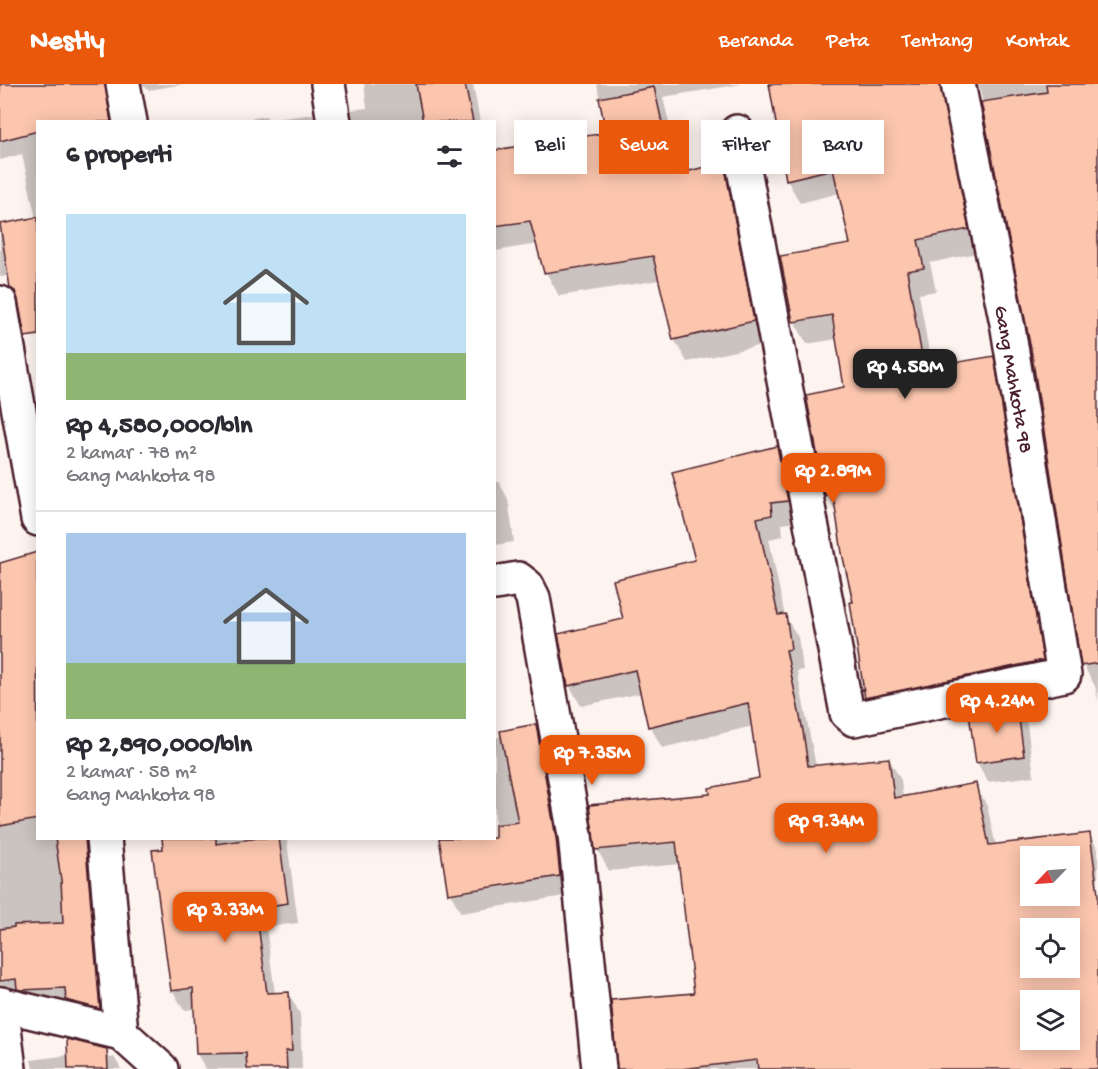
<!DOCTYPE html>
<html lang="id">
<head>
<meta charset="utf-8">
<style>
	:root { --surface:#fff; --page:#f2f2f3; --text:#2b2b33; --muted:#7c7c81; --line:#e1e1e2; --accent:#ea580c }
	body { margin:0; font-family:"Gochi Hand",sans-serif; background:var(--page); color:var(--text); height:100vh; display:flex; flex-direction:column; font-size:22px; white-space:nowrap }
	* { box-sizing:border-box; margin:0 }
	p { font-size:20px; color:var(--muted) }
	.icon { flex:none; width:33px; height:33px; fill:none; stroke:currentColor; stroke-width:2; stroke-linecap:round; stroke-linejoin:round }
	.map { position:relative; flex:1; overflow:hidden }
	.details { position:absolute; left:36px; top:36px; width:460px; height:720px; display:flex; flex-direction:column; background:var(--surface); border-radius:0px; box-shadow:0 3px 15px #0003 }
	.details>* { flex:none }
	.guide { position:absolute; left:514px; top:36px; width:494px; height:54px; display:flex; gap:12px }
	.needle { width:39px; rotate:245deg }
	.fabs { position:absolute; left:1020px; top:762px; display:grid; gap:12px }
	.fabs a { display:grid; place-items:center; width:60px; height:60px; border-radius:0px; background:var(--surface); box-shadow:0 3px 15px #0003; font-size:30px }
	.price { position:absolute; translate:-50% -51px; padding:0 14px; border-radius:12px; background:var(--accent); color:#fff; font-size:20px; line-height:39px; filter:drop-shadow(0 2px 3px #0008) }
	.price::after { content:''; position:absolute; left:50%; top:36px; width:18px; height:14px; margin-left:-9px; background:inherit; clip-path:polygon(0 0,100% 0,50% 100%) }
	.price.on { background:#222; color:#fff }
	ul { padding:0; list-style:none }
	li { display:grid; align-content:center; gap:12px; height:318px; padding:0 30px }
	li+li { border-top:2px solid var(--line) }
	li span { display:grid; place-items:center; height:186px; border-radius:0px; color:#555 }
	li>.icon { margin-inline-start:auto }
	span .icon { width:108px; height:108px; fill:#fffc; stroke-width:1 }
	li b { font-size:26px }
	h2 { display:flex; justify-content:space-between; align-items:center; height:72px; padding:0 30px; font-size:26px }
	.tag { padding:0 21px; border-radius:0px; background:var(--surface); box-shadow:0 3px 15px #0003; font-size:21px; line-height:54px }
	.tag.on { background:var(--accent); color:#fff }
	header { display:flex; align-items:center; gap:36px; box-sizing:border-box; height:84px; padding:0 30px; background:var(--accent); color:#fff }
	header strong { font-size:28px }
	nav { display:flex; gap:33px; margin-inline-start:auto; font-size:21px }
	.map>svg:first-child { display:block }
</style>
</head>
<body>
<header>
<strong>Nestly</strong>
<nav><a>Beranda</a><a>Peta</a><a>Tentang</a><a>Kontak</a></nav>
</header>
<div class="map">
<svg width="1098" height="985" viewBox="0 0 1098 985">
	<rect width="100%" height="100%" fill="#fef4ef"/>
	<filter id="ink" filterUnits="userSpaceOnUse"><feTurbulence type="fractalNoise" baseFrequency=".0167" numOctaves="2"/><feDisplacementMap in="SourceGraphic" scale="12" xChannelSelector="R" yChannelSelector="G"/><feConvolveMatrix kernelMatrix="1 2 1 2 8 2 1 2 1" color-interpolation-filters="sRGB"/></filter>
	<g filter="url(#ink)">
		<!-- shadow -->
		<g fill="#0003" fill-rule="evenodd">
			<path d="M 0,0 L 126,0 L 117,38 L 38,38 L 38,210 L 9,192 L 0,193 L 0,141 L 36,135 L 22,70 L 0,76 Z"/>
			<path d="M 142,0 L 184,0 L 149,6 Z"/>
			<path d="M 364,0 L 473,0 L 480,38 L 353,38 L 352,26 L 367,24 Z"/>
			<path d="M 597,0 L 742,0 L 663,13 L 681,90 L 723,80 L 736,103 L 766,260 L 687,278 L 674,255 L 660,196 L 559,212 L 546,188 L 538,160 L 495,167 L 495,68 L 606,51 Z"/>
			<path d="M 770,0 L 1098,0 L 1098,617 L 1095,602 L 1083,581 L 1033,265 L 980,6 L 969,4 L 981,168 L 930,179 L 936,207 L 919,210 L 932,285 L 993,274 L 1006,297 L 1055,599 L 880,636 L 867,613 L 855,519 L 838,430 L 826,411 L 846,304 L 837,255 L 807,260 L 794,237 L 852,161 L 840,109 L 800,119 L 787,96 Z"/>
			<path d="M 313,30 L 317,38 L 227,38 L 266,32 L 268,36 Z"/>
			<path d="M 777,363 L 789,384 L 799,438 L 782,440 L 783,452 L 769,455 L 785,532 L 798,553 L 803,586 L 797,587 L 816,682 L 889,675 L 901,696 L 903,714 L 975,700 L 987,722 L 996,762 L 1090,751 L 1098,765 L 1098,985 L 619,985 L 695,910 L 680,780 L 609,787 L 597,765 L 712,712 L 761,696 L 753,642 L 662,664 L 650,642 L 642,609 L 581,622 L 569,601 L 624,536 L 697,478 ZM 1030,772 L 1070,772 L 1070,812 L 1030,812 ZM 1030,844 L 1070,844 L 1070,884 L 1030,884 ZM 1030,916 L 1070,916 L 1070,956 L 1030,956 Z"/>
			<path d="M 495,398 L 499,398 L 508,415 L 514,458 L 495,461 Z"/>
			<path d="M 38,469 L 38,754 L 102,754 L 111,944 L 0,921 L 0,480 Z"/>
			<path d="M 1016,622 L 1027,641 L 1034,692 L 988,698 L 977,678 Z"/>
			<path d="M 536,642 L 547,661 L 570,811 L 461,829 L 450,809 L 495,754 L 495,654 Z"/>
			<path d="M 163,754 L 293,754 L 287,757 L 298,839 L 266,843 L 275,910 L 289,910 L 300,930 L 302,985 L 206,985 L 197,970 L 196,925 L 184,926 L 172,906 Z"/>
			<path d="M 106,966 L 110,974 L 114,973 L 121,985 L 33,985 L 31,976 Z"/>
		</g>
		<!-- building -->
		<g fill="#fcc6ae" stroke="#4a1f2b" stroke-width="1.5" fill-rule="evenodd">
			<path d="M 0,0 L 105,0 L 111,38 L 38,38 L 38,47 L 0,57 Z"/>
			<path d="M 416,0 L 465,0 L 473,38 L 423,38 Z"/>
			<path d="M 769,0 L 940,0 L 969,145 L 918,156 L 924,184 L 907,187 L 924,284 L 994,272 L 1043,576 L 865,614 L 850,518 L 853,518 L 842,469 L 833,410 L 825,411 L 806,311 L 844,303 L 832,231 L 793,238 L 780,172 L 850,160 L 833,85 L 786,96 Z"/>
			<path d="M 1046,0 L 1098,0 L 1098,579 L 1081,582 L 1031,265 L 981,18 L 1047,8 Z"/>
			<path d="M 654,3 L 674,91 L 724,78 L 754,237 L 673,256 L 653,172 L 544,189 L 530,137 L 495,142 L 495,66 L 606,49 L 599,14 Z"/>
			<path d="M 38,133 L 38,251 L 25,253 L 18,216 L 15,207 L 10,204 L 0,140 Z"/>
			<path d="M 777,362 L 788,417 L 771,419 L 772,431 L 757,434 L 778,531 L 786,530 L 791,565 L 786,566 L 803,647 L 808,682 L 889,674 L 894,714 L 976,699 L 989,761 L 1090,749 L 1098,810 L 1098,985 L 758,985 L 757,976 L 681,985 L 617,985 L 611,916 L 694,909 L 676,758 L 595,766 L 589,721 L 710,710 L 709,704 L 759,694 L 748,619 L 648,643 L 635,586 L 568,602 L 558,550 L 623,535 L 613,496 L 695,476 L 672,388 ZM 1030,772 L 1070,772 L 1070,812 L 1030,812 ZM 1030,844 L 1070,844 L 1070,884 L 1030,884 ZM 1030,916 L 1070,916 L 1070,956 L 1030,956 Z"/>
			<path d="M 37,468 L 38,735 L 0,742 L 0,479 Z"/>
			<path d="M 1017,620 L 1024,672 L 976,679 L 969,630 Z"/>
			<path d="M 536,640 L 556,754 L 560,792 L 448,810 L 439,754 L 495,754 L 495,741 L 518,738 L 500,647 Z"/>
			<path d="M 55,754 L 85,754 L 100,925 L 66,916 L 65,904 L 21,906 L 17,905 L 16,895 L 0,897 L 0,845 L 14,843 L 14,841 L 63,839 L 61,796 Z"/>
			<path d="M 162,754 L 216,754 L 216,760 L 258,754 L 279,754 L 288,819 L 256,824 L 267,909 L 289,908 L 292,967 L 286,967 L 287,985 L 247,985 L 246,969 L 196,970 L 193,904 L 171,907 L 152,766 L 163,765 Z"/>
			<path d="M 67,955 L 107,965 L 108,985 L 68,985 Z"/>
		</g>
		<g fill="none" stroke-linecap="round" stroke-linejoin="round">
			<defs>
				<g id="street">
					<path d="M 123,0 L 130,38"/>
					<path d="M 328,0 L 334,38"/>
					<path d="M 737,48 L 847,629 L 854,635 L 1064,591 L 1008,244 L 958,0"/>
					<path d="M 0,219 L 38,435"/>
					<path d="M 495,499 L 518,495 L 527,502 L 533,514 L 575,751 L 599,985"/>
					<path d="M 104,754 L 121,949"/>
					<path d="M 0,920 L 121,949 L 161,985"/>
					<path d="M 1,920 L 9,985"/>
				</g>
			</defs>
			<!-- street casing -->
			<use href="#street" stroke="#4a1f2b" stroke-width="38"/>
			<!-- street -->
			<use href="#street" stroke="#fff" stroke-width="33"/>
		</g>
	</g>
	<g text-anchor="middle" stroke-width="4.5" stroke-linejoin="round" paint-order="stroke">
		<!-- street labels -->
		<g font-size="20" fill="#4a1f2b" stroke="#fff">
			<text transform="translate(1015 295) rotate(80)" y="7">Gang Mahkota 98</text>
		</g>
	</g>
</svg>
<div class="fabs">
<a><svg class="needle" viewBox="-14 -14 28 28"><path d="M0-13l5 13h-10z" fill="#e53935"/><path d="M0 13l5-13h-10z" fill="#7c7c81"/></svg></a>
<a><svg class="icon" aria-label="locate" viewBox="0 0 24 24"><circle cx="12" cy="12" r="6"/><path d="M12 2v4M12 18v4M2 12h4M18 12h4"/></svg></a>
<a><svg class="icon" aria-label="layers" viewBox="0 0 24 24"><path d="M12 4l9 5-9 5-9-5zM3 14l9 5 9-5"/></svg></a>
</div>
<b class="price on" style="left:905px;top:316px">Rp 4.58M</b>
<b class="price" style="left:833px;top:420px">Rp 2.89M</b>
<b class="price" style="left:997px;top:650px">Rp 4.24M</b>
<b class="price" style="left:592px;top:702px">Rp 7.35M</b>
<b class="price" style="left:826px;top:770px">Rp 9.34M</b>
<b class="price" style="left:225px;top:859px">Rp 3.33M</b>
<div class="guide">
<a class="tag">Beli</a>
<a class="tag on">Sewa</a>
<a class="tag">Filter</a>
<a class="tag">Baru</a>
</div>
<section class="details">
<h2>6 properti<svg class="icon" aria-label="filters" viewBox="0 0 24 24"><path d="M4 7h16M4 17h16"/><circle cx="9" cy="7" r="2"/><circle cx="15" cy="17" r="2"/></svg></h2>
<ul>
<li><span style="background:linear-gradient(#bfe0f5 75%,#8fb573 0)"><svg class="icon" aria-label="home" viewBox="0 0 24 24"><path d="M3 11l9-7 9 7M6 9v11h12V9"/></svg></span><div><b>Rp 4,580,000/bln</b><p>2 kamar · 78 m²</p><p>Gang Mahkota 98</p></div></li>
<li><span style="background:linear-gradient(#a9c7e8 70%,#8fb573 0)"><svg class="icon" aria-label="home" viewBox="0 0 24 24"><path d="M3 11l9-7 9 7M6 9v11h12V9"/></svg></span><div><b>Rp 2,890,000/bln</b><p>2 kamar · 58 m²</p><p>Gang Mahkota 98</p></div></li>
</ul>
</section>
</div>
</body>
</html>
